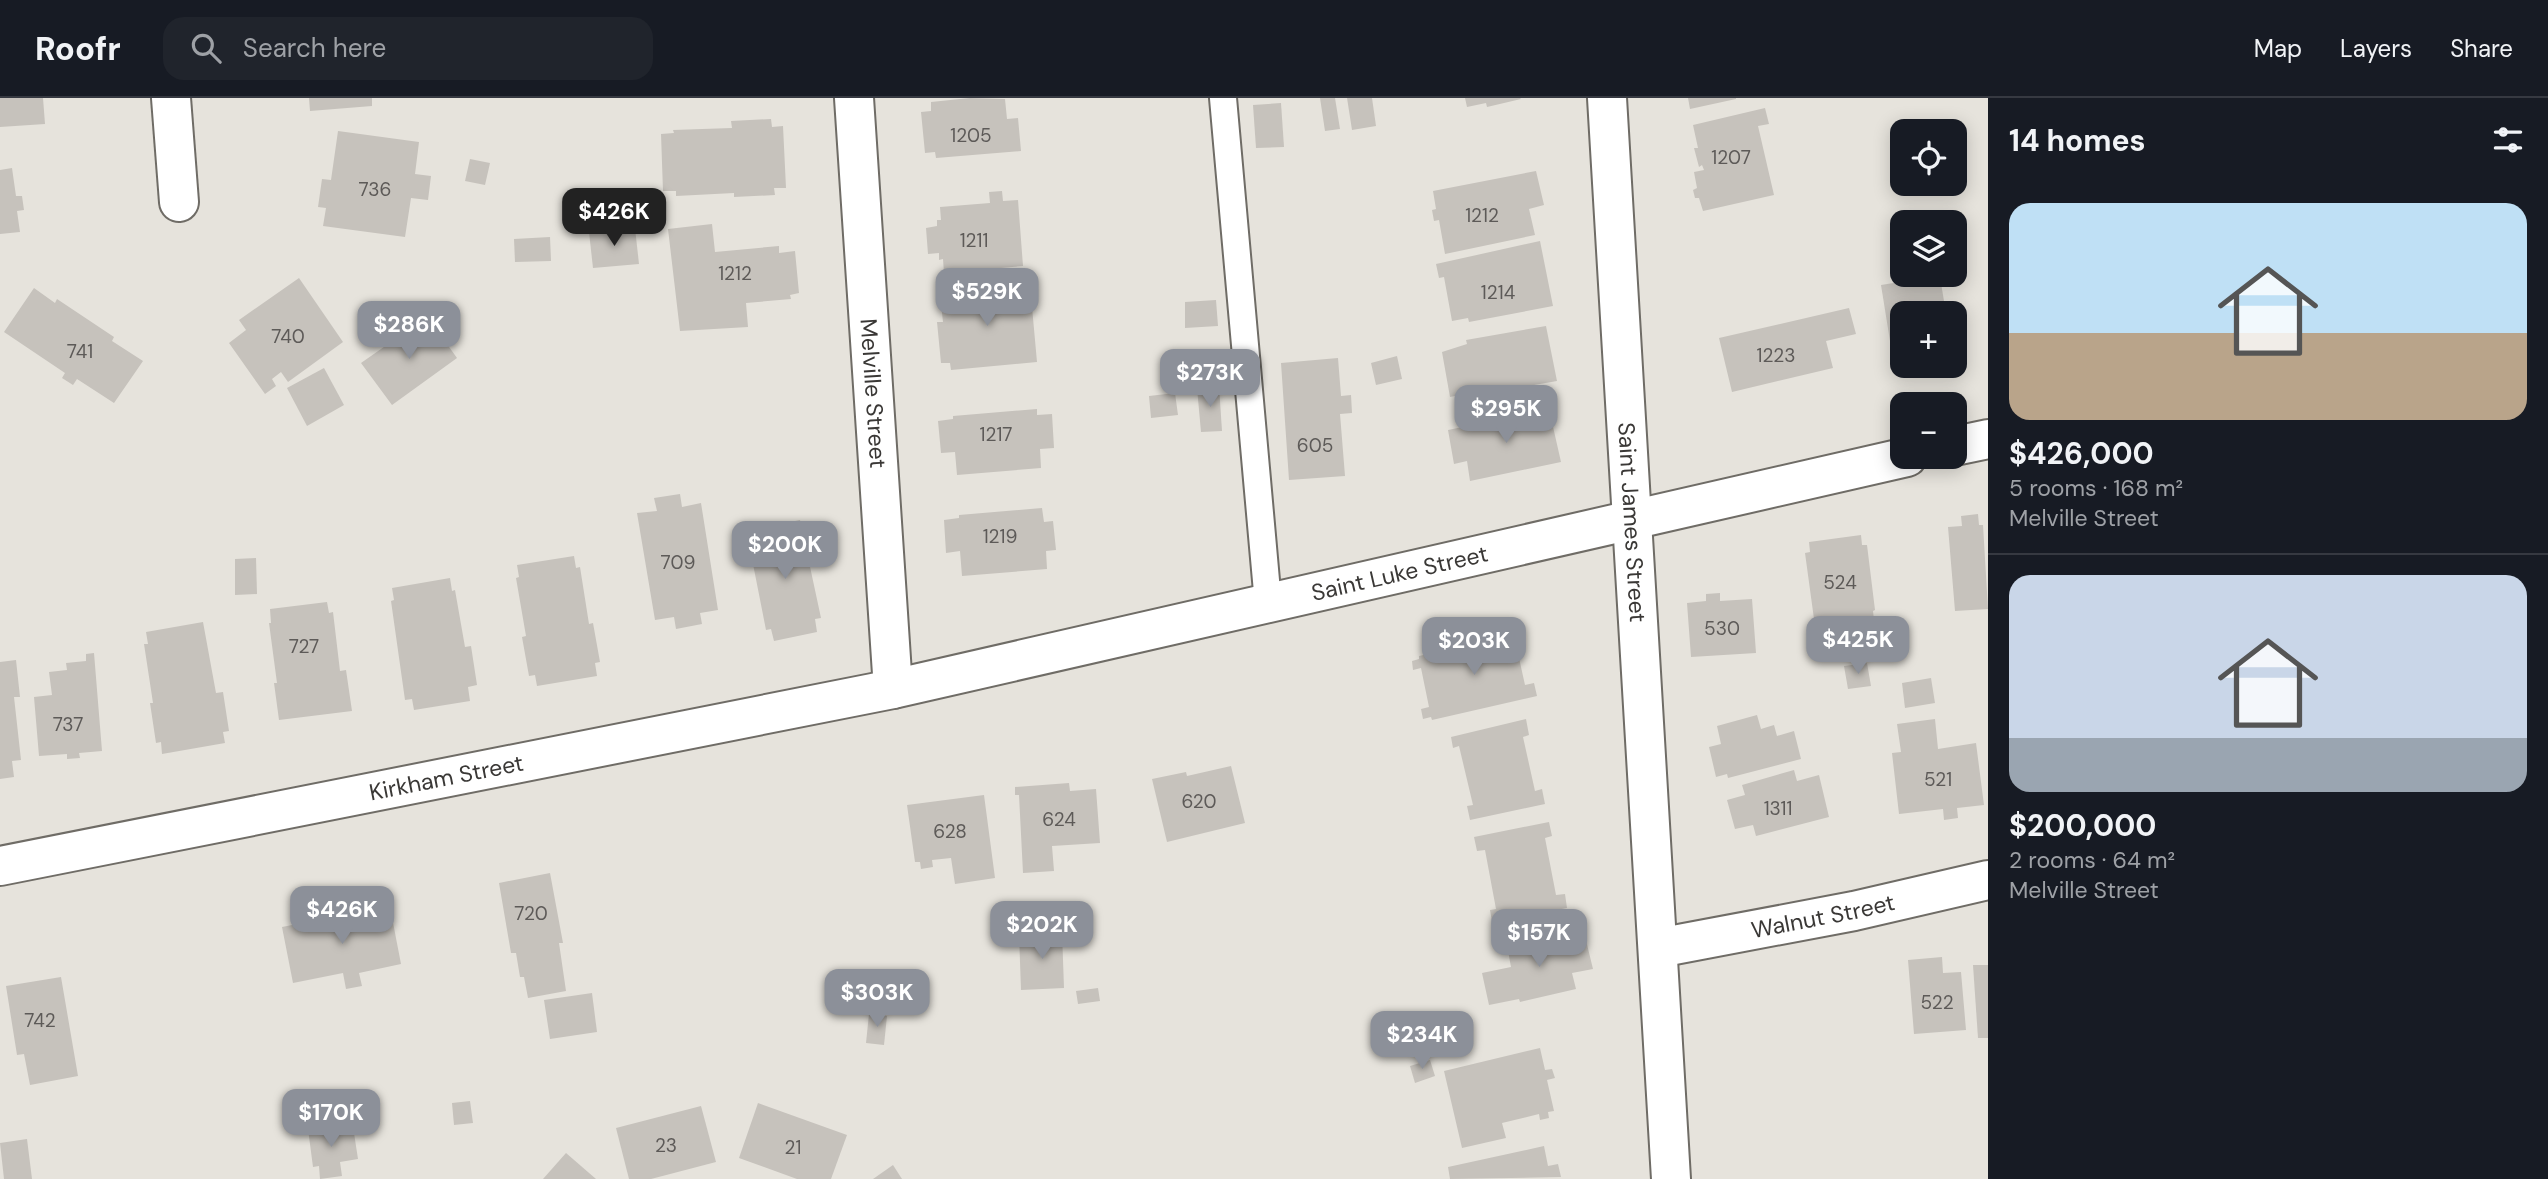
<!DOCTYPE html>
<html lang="en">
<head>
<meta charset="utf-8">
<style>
	:root { --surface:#171b24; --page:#20242c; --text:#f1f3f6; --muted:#9ea1a6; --line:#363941; --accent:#8c9099 }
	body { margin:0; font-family:"DM Sans",sans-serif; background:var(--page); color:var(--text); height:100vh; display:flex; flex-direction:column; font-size:26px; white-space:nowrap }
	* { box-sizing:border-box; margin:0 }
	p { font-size:23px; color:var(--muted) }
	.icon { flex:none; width:38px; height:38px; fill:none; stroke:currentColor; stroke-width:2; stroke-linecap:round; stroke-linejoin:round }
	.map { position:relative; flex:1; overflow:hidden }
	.sheet { display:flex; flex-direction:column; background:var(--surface); width:560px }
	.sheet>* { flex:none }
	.fabs { position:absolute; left:1890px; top:21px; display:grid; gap:14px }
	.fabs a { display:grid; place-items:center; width:77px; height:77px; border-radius:14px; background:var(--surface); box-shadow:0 4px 18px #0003; font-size:35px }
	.price { position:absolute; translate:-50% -60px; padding:0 16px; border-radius:14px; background:var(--accent); color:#fff; font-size:23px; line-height:46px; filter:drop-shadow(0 2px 4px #0008) }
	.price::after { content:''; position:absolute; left:50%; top:42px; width:21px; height:16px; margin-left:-10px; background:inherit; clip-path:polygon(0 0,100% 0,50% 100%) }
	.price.selected { background:#222; color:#fff }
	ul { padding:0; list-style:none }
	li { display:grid; align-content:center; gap:14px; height:371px; padding:0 21px }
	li+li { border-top:2px solid var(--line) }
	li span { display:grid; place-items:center; height:217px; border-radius:21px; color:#555 }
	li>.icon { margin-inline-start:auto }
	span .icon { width:126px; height:126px; fill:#fffc; stroke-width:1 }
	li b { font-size:30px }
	h2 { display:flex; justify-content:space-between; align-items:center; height:84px; padding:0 21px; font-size:30px }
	header { display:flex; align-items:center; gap:42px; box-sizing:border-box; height:98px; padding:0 35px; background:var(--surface); border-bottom:2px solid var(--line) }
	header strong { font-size:33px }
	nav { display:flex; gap:38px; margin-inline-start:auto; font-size:24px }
	.search { width:490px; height:63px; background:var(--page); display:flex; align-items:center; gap:18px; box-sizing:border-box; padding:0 24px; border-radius:21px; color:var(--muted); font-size:26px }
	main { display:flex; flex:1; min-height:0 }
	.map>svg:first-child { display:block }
</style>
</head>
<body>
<header>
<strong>Roofr</strong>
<div class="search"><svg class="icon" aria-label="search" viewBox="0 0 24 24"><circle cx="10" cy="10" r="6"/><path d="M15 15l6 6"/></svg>Search here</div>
<nav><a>Map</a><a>Layers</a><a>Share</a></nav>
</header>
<main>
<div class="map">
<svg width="1988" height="1081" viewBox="0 0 1988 1081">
	<rect width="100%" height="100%" fill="#e6e3dc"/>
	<!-- building -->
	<g fill="#c6c2bc">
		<path d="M 0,0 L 43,0 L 45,26 L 0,29 Z"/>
		<path d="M 309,0 L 372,0 L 372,8 L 310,13 Z"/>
		<path d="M 970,0 L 1005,1 L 1007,21 L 1018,20 L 1021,53 L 936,60 L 935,54 L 925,55 L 921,14 L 931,13 L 931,4 Z"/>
		<path d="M 1320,0 L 1335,0 L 1340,31 L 1325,33 Z"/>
		<path d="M 1347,0 L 1372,0 L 1376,28 L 1352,32 Z"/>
		<path d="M 1465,0 L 1520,0 L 1521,1 L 1487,9 L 1486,5 L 1467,9 Z"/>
		<path d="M 1688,0 L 1736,0 L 1736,1 L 1690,11 Z"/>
		<path d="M 1281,5 L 1284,49 L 1256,50 L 1253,7 Z"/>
		<path d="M 1765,10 L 1769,26 L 1758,28 L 1774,97 L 1703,113 L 1699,100 L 1695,100 L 1693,92 L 1697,90 L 1694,74 L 1704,72 L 1702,67 L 1699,69 L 1694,50 L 1698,50 L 1693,27 Z"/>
		<path d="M 771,21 L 772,29 L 783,28 L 786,90 L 774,90 L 775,97 L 734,99 L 734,95 L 676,98 L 676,93 L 663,93 L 661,36 L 674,35 L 673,32 L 732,30 L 731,23 Z"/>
		<path d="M 338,33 L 419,44 L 415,76 L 431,78 L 428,102 L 411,100 L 405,139 L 323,128 L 326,110 L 318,109 L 322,81 L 331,82 Z"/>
		<path d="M 470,61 L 490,65 L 485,87 L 465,83 Z"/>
		<path d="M 12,70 L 16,98 L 22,98 L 24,112 L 17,113 L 20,134 L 0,136 L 0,72 Z"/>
		<path d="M 1536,73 L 1544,107 L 1529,111 L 1535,137 L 1445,156 L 1439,122 L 1434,123 L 1432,112 L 1436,111 L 1433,93 Z"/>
		<path d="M 1002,93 L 1003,103 L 1018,102 L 1023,168 L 944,175 L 943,161 L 939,162 L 939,155 L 928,156 L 926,130 L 937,128 L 937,122 L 941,122 L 940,109 L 990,105 L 989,94 Z"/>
		<path d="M 712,126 L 715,154 L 779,148 L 779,155 L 795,153 L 799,195 L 790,197 L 791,201 L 746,205 L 748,229 L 680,233 L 668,131 Z"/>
		<path d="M 635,130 L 639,166 L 593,170 L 589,134 Z"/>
		<path d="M 550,139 L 551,163 L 515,164 L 514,141 Z"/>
		<path d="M 1540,143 L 1553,208 L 1469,224 L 1468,220 L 1452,223 L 1444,179 L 1439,180 L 1436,166 Z"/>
		<path d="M 1925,177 L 1940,179 L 1946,215 L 1902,215 L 1902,241 L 1890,243 L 1881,187 L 1925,180 Z"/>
		<path d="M 299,180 L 343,244 L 288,284 L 281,274 L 272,281 L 276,288 L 265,296 L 229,245 L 246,232 L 239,222 Z"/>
		<path d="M 1030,187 L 1037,264 L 951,272 L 950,265 L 941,265 L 937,224 L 943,224 L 940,197 Z"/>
		<path d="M 34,190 L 55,205 L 57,201 L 114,239 L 112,243 L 143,263 L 114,305 L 77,281 L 73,287 L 62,280 L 65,275 L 4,234 Z"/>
		<path d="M 1216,202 L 1218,228 L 1185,230 L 1185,204 Z"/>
		<path d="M 1849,210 L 1856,236 L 1826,243 L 1833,270 L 1732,294 L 1719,240 Z"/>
		<path d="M 429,221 L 457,260 L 392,307 L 361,265 L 411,230 L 412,232 Z"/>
		<path d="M 1546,228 L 1557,283 L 1476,297 L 1475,294 L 1450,299 L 1442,254 L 1467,246 L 1466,242 Z"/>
		<path d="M 1397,258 L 1402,281 L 1376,287 L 1371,265 Z"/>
		<path d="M 1338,260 L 1341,298 L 1351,297 L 1352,315 L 1340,316 L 1345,378 L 1289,382 L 1281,265 Z"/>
		<path d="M 324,270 L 344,307 L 307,328 L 287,290 Z"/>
		<path d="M 1219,288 L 1222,333 L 1201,334 L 1197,290 Z"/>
		<path d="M 1175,295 L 1178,317 L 1151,320 L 1149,298 Z"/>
		<path d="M 1037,311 L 1037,317 L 1052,316 L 1054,350 L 1040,351 L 1041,370 L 957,377 L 955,354 L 941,355 L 938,323 L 953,321 L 953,318 Z"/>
		<path d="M 1549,311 L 1561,364 L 1470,383 L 1467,363 L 1454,366 L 1448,332 Z"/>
		<path d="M 680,396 L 682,409 L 701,405 L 718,512 L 700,515 L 702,526 L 676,531 L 674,519 L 655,522 L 637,415 L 657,413 L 654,400 Z"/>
		<path d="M 1042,410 L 1044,424 L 1053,423 L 1056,452 L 1046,453 L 1047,471 L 962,478 L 960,453 L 946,455 L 944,422 L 959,420 L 959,417 Z"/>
		<path d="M 1978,416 L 1979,427 L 1983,427 L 1988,511 L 1955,513 L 1948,429 L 1962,428 L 1961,418 Z"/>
		<path d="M 800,422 L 821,520 L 815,521 L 817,534 L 774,543 L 771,531 L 766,532 L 752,461 L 757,460 L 751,432 Z"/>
		<path d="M 1861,437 L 1862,447 L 1867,447 L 1875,512 L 1873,513 L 1875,531 L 1821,539 L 1818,521 L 1814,521 L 1805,455 L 1810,454 L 1809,444 Z"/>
		<path d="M 574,458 L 576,470 L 580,469 L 589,526 L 593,525 L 600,564 L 595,565 L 597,578 L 537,588 L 535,577 L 529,578 L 522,539 L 526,538 L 516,480 L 519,479 L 517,467 Z"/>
		<path d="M 256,460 L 257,496 L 235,497 L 235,461 Z"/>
		<path d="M 450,480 L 452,493 L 455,492 L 465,549 L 471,548 L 477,587 L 468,589 L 470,603 L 414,612 L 412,601 L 405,602 L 391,503 L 394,502 L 392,490 Z"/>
		<path d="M 1720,495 L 1720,503 L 1752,501 L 1756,555 L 1691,559 L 1687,505 L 1706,503 L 1706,496 Z"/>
		<path d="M 327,504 L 329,515 L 333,514 L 340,573 L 346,572 L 352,613 L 279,622 L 274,585 L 277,585 L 269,525 L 271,525 L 270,511 Z"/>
		<path d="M 203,524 L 216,595 L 223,594 L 229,633 L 223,634 L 225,645 L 162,656 L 161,644 L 156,645 L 150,605 L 153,605 L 144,546 L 148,546 L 146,534 Z"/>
		<path d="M 1515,537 L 1523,537 L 1526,549 L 1517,551 L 1525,587 L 1534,585 L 1537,598 L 1432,622 L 1431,619 L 1423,621 L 1421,611 L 1429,609 L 1421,570 L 1413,572 L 1412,563 L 1419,561 L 1419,558 Z"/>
		<path d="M 94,555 L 102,653 L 79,655 L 80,660 L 67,661 L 67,656 L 39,658 L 34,599 L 52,597 L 49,574 L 67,572 L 66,565 L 86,563 L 86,556 Z"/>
		<path d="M 16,562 L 20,599 L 14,599 L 21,662 L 12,663 L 14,679 L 0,681 L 0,564 Z"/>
		<path d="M 1867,565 L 1871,588 L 1848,591 L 1844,568 Z"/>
		<path d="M 1931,580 L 1935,605 L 1905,610 L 1902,585 Z"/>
		<path d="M 1757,617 L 1761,631 L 1774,627 L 1777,638 L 1794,633 L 1801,661 L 1728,680 L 1727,676 L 1716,679 L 1709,649 L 1721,646 L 1717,628 Z"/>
		<path d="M 1526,621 L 1529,637 L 1523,639 L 1535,693 L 1542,691 L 1545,706 L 1470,722 L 1467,708 L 1473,707 L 1459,648 L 1453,650 L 1451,639 Z"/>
		<path d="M 1935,621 L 1938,651 L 1976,645 L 1984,707 L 1957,710 L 1958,720 L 1944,722 L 1943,711 L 1899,716 L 1892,655 L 1901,654 L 1897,626 Z"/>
		<path d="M 1231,668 L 1245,725 L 1167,744 L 1152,681 L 1186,674 L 1187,678 Z"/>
		<path d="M 1794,672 L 1797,683 L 1819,677 L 1829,719 L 1756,738 L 1753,727 L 1735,731 L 1727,702 L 1745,697 L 1742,687 Z"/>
		<path d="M 1069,685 L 1070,693 L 1096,691 L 1100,745 L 1052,748 L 1054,773 L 1023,775 L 1019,697 L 1015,697 L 1015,689 Z"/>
		<path d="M 984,697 L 995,780 L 955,786 L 951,760 L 932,762 L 933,769 L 921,771 L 920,764 L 915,764 L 907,707 Z"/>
		<path d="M 1549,724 L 1552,738 L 1545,740 L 1556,797 L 1565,796 L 1567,810 L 1492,824 L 1490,812 L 1496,811 L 1485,752 L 1477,753 L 1474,739 Z"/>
		<path d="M 550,775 L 563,845 L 559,845 L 566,893 L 528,900 L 524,879 L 520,879 L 516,855 L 511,855 L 499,785 Z"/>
		<path d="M 390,809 L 401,866 L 359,875 L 362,888 L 346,891 L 343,875 L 293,885 L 282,829 L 322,821 L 322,816 L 334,813 L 335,820 Z"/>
		<path d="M 1583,830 L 1593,871 L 1572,875 L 1576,891 L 1520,904 L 1519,901 L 1489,907 L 1482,875 L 1511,869 L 1508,853 L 1520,850 L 1518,842 L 1531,839 L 1532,846 L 1566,839 L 1565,834 Z"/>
		<path d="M 1062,834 L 1064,890 L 1021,892 L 1019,836 Z"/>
		<path d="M 1942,859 L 1943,875 L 1961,874 L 1966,932 L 1914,936 L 1908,862 Z"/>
		<path d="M 1973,867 L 1988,867 L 1988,940 L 1978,940 Z"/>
		<path d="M 61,879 L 78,978 L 30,987 L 24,956 L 17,957 L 6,888 Z"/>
		<path d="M 1098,890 L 1100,903 L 1078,906 L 1076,893 Z"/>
		<path d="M 592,895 L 597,934 L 550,941 L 544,902 Z"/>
		<path d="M 1427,913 L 1430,926 L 1438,925 L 1443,945 L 1415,952 L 1407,918 Z"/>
		<path d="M 869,916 L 887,918 L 884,947 L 866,945 Z"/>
		<path d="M 1540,950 L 1545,972 L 1552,971 L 1555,980 L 1547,982 L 1554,1013 L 1548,1014 L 1549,1020 L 1540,1022 L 1539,1016 L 1502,1025 L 1506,1040 L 1462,1050 L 1444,973 Z"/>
		<path d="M 1430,962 L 1435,978 L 1415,985 L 1410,968 Z"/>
		<path d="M 470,1003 L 473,1025 L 454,1027 L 452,1005 Z"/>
		<path d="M 758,1005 L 847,1037 L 831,1081 L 797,1081 L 739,1060 Z"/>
		<path d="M 701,1008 L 716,1064 L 651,1081 L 629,1081 L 616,1030 Z"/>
		<path d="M 319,1023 L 320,1030 L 338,1028 L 339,1037 L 354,1035 L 358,1061 L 340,1064 L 342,1078 L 320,1081 L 319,1068 L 313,1069 L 308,1031 L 310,1030 L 309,1025 Z"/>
		<path d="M 27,1041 L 32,1081 L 4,1081 L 0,1045 Z"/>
		<path d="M 1544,1048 L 1548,1068 L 1558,1066 L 1561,1079 L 1450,1081 L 1448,1069 Z"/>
		<path d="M 566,1055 L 596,1081 L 543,1081 Z"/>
		<path d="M 893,1067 L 902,1081 L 873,1081 Z"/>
	</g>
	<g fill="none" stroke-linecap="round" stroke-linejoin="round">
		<defs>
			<path id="service" d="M 1223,0 L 1268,505"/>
			<g id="minor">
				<path d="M 171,0 L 179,104"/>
				<path id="s1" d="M 854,0 L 893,591"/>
				<path id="s2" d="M 1607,0 L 1671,1081"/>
				<path d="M 1955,348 L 1988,341"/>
				<path id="s3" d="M 0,768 L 893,591 L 1907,359"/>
				<path id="s4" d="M 1658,850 L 1854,813 L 1988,782"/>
			</g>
		</defs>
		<!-- service casing -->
		<use href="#service" stroke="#6f6c66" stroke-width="30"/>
		<!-- minor casing -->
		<use href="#minor" stroke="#6f6c66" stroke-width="42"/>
		<!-- service -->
		<use href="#service" stroke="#fff" stroke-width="26"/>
		<!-- minor -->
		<use href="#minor" stroke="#fff" stroke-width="38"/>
	</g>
	<g text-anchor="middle" stroke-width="5" stroke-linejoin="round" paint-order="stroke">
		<!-- number labels -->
		<g font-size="19" fill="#5d5a58">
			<text x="971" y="44">1205</text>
			<text x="1731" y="66">1207</text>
			<text x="375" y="98">736</text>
			<text x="1482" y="124">1212</text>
			<text x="974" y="149">1211</text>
			<text x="735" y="182">1212</text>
			<text x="1498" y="201">1214</text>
			<text x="288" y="245">740</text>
			<text x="80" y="260">741</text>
			<text x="1776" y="264">1223</text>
			<text x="996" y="343">1217</text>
			<text x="1315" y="354">605</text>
			<text x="1000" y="445">1219</text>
			<text x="678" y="471">709</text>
			<text x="1840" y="491">524</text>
			<text x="1722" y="537">530</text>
			<text x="304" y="555">727</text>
			<text x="68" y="633">737</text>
			<text x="1938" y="688">521</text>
			<text x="1199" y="710">620</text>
			<text x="1778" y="717">1311</text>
			<text x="1059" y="728">624</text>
			<text x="950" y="740">628</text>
			<text x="531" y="822">720</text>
			<text x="1937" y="911">522</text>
			<text x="40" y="929">742</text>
			<text x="666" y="1054">23</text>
			<text x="793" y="1056">21</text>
		</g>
		<!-- street labels -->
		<g font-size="23" fill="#3a3836" stroke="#e6e3dc">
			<text dy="8" stroke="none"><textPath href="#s1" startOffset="296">Melville Street</textPath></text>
			<text dy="8" stroke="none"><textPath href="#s2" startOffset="425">Saint James Street</textPath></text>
			<text dy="8" stroke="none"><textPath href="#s3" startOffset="1430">Saint Luke Street</textPath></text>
			<text dy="8" stroke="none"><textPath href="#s3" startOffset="455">Kirkham Street</textPath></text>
			<text dy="8" stroke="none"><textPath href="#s4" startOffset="168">Walnut Street</textPath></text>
		</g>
	</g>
</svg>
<div class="fabs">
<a><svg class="icon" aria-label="locate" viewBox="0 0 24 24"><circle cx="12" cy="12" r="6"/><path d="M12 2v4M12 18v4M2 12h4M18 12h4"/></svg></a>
<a><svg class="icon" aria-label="layers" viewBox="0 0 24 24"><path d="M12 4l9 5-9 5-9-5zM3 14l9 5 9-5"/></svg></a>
<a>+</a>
<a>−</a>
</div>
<b class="price selected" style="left:614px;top:150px">$426K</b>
<b class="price" style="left:987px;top:230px">$529K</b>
<b class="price" style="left:409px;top:263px">$286K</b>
<b class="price" style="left:1210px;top:311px">$273K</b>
<b class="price" style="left:1506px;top:347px">$295K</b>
<b class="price" style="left:785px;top:483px">$200K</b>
<b class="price" style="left:1858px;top:578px">$425K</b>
<b class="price" style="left:1474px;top:579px">$203K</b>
<b class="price" style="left:342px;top:848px">$426K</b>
<b class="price" style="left:1042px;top:863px">$202K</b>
<b class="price" style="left:1539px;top:871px">$157K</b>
<b class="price" style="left:877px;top:931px">$303K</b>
<b class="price" style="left:1422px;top:973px">$234K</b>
<b class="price" style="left:331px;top:1051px">$170K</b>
</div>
<section class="sheet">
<h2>14 homes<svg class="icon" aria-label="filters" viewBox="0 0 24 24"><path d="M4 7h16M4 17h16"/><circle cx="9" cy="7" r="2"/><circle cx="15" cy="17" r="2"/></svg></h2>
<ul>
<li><span style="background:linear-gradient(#bfe0f5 60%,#b9a48a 0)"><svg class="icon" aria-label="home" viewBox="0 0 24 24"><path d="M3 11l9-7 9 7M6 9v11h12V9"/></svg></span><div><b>$426,000</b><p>5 rooms · 168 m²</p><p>Melville Street</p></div></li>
<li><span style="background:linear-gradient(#c9d6e8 75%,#9aa5b1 0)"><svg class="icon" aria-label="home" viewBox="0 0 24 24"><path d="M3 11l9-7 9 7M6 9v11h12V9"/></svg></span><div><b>$200,000</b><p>2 rooms · 64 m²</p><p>Melville Street</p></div></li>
</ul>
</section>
</main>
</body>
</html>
